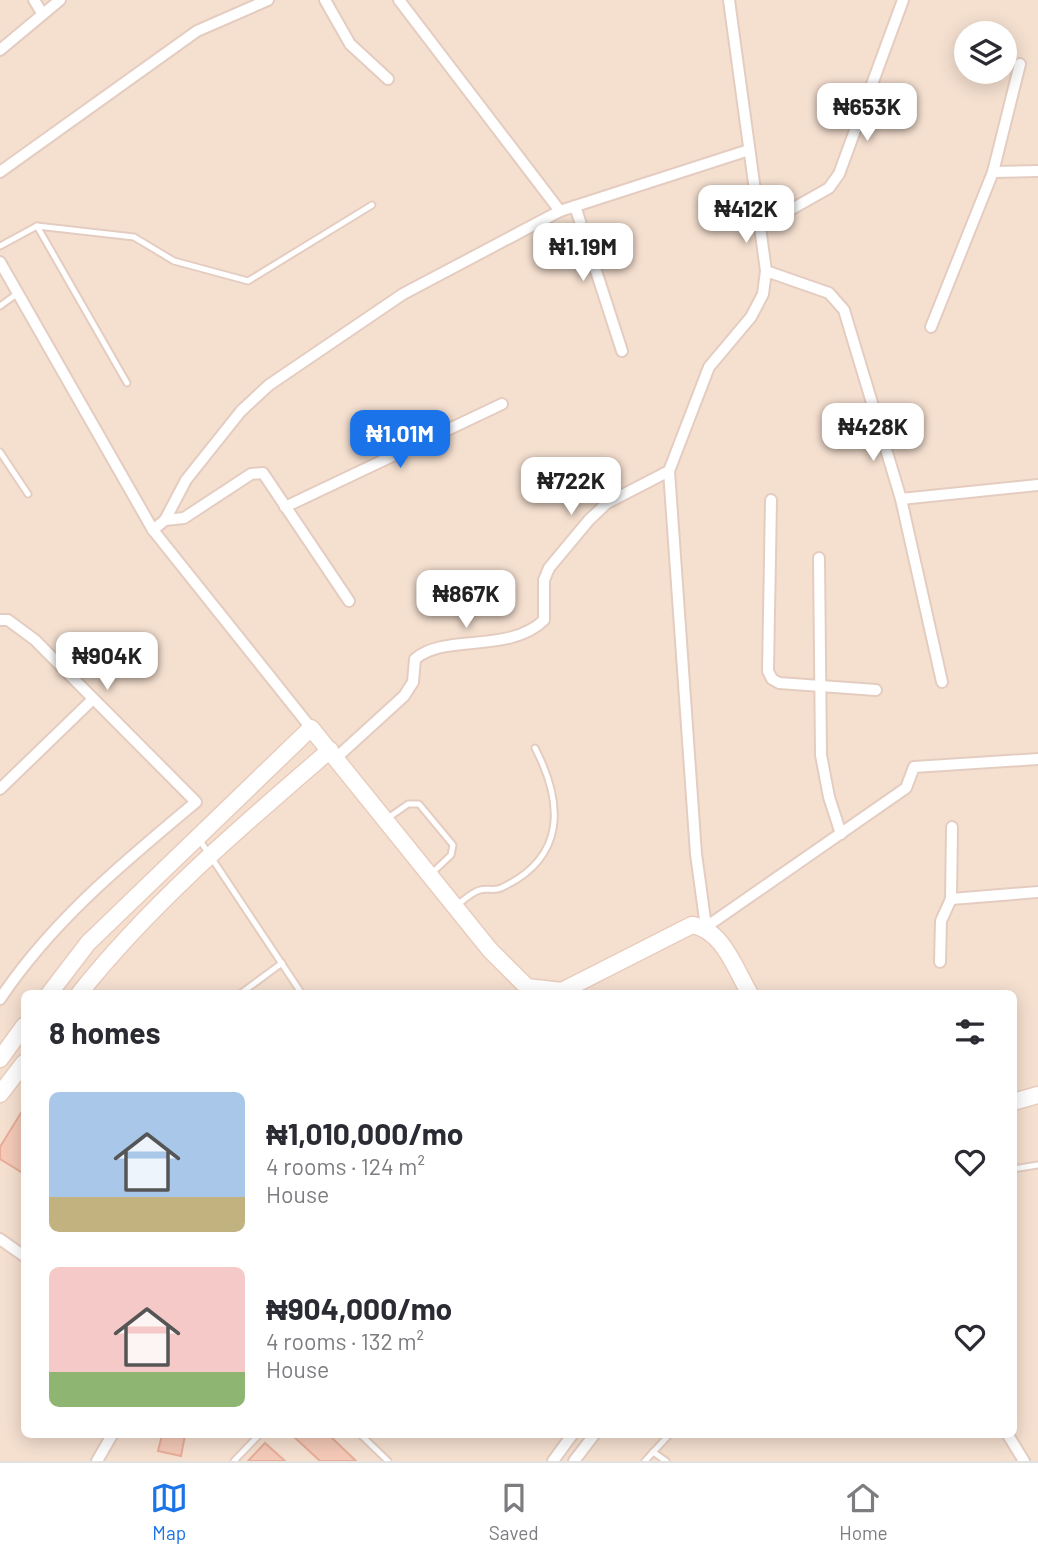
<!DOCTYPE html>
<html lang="en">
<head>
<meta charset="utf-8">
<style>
	:root { --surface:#fff; --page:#f2f2f3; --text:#2b2b33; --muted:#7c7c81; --line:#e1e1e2; --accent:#1a73e8 }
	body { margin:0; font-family:Barlow,sans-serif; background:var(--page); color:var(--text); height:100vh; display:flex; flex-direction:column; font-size:26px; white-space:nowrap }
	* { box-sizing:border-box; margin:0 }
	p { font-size:23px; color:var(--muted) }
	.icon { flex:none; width:38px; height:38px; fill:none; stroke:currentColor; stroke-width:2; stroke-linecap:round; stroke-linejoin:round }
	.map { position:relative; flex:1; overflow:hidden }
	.details { position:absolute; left:21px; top:990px; width:996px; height:448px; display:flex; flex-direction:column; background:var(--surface); border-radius:10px; box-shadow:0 4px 18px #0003 }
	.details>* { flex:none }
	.buttons { position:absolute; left:954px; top:21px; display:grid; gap:14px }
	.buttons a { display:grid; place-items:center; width:63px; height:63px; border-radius:50%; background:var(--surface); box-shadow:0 4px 18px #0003; font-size:35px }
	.price { position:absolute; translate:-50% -60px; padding:0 16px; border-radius:14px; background:#fff; color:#222; font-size:23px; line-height:46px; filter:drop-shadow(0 2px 4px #0008) }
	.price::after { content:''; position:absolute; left:50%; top:42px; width:21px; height:16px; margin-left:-10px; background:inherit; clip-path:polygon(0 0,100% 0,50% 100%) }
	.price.on { background:var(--accent); color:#fff }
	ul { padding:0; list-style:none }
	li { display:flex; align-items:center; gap:21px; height:175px; padding:0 28px }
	li span { display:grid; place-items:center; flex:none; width:196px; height:140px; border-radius:10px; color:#555 }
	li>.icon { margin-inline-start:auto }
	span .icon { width:84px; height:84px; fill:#fffc; stroke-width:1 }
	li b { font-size:30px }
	h2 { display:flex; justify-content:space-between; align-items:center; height:84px; padding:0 28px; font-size:30px }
	.menu { display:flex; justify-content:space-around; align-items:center; height:98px; border-top:2px solid var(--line); background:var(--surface); font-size:19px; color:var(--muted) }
	.menu a { display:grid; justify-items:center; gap:4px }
	.menu .on { color:var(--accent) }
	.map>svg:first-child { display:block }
</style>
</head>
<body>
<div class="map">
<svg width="1038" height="1461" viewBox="0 0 1038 1461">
	<rect width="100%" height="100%" fill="#fdefe1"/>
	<!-- residential -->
	<path fill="#f5e0d0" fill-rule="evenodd" d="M 0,0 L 1038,0 L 1038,1461 L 0,1461 ZM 966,33 L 1004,33 L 1004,72 L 966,72 ZM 24,994 L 1013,994 L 1013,1435 L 24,1435 Z"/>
	<!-- building -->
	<g fill="#f4c9b8" stroke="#e7ad98" stroke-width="2">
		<path d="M 24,1108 L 24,1171 L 23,1173 L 0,1159 L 0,1147 Z"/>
		<path d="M 162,1435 L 185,1435 L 181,1456 L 158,1451 Z"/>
		<path d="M 292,1435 L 329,1435 L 356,1461 L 320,1461 Z"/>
		<path d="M 265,1443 L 285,1461 L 248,1461 Z"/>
	</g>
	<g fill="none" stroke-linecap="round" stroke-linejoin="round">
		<defs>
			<g id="lane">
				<path d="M 37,226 L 127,383"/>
				<path d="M 0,246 L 37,226 L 134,237 L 174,261 L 248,281 L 372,205"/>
				<path d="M 0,306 L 18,293"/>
				<path d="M 0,452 L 28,494"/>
				<path d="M 388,818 L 408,804 L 419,804 L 453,845 L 451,855 L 431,874"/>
				<path d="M 199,839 L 302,994"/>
				<path d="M 457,905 C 464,900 472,892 480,890 C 487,888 494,891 501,888 C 566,858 564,804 535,748"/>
				<path d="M 240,994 L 282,963"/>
				<path d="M 1013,1169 L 1038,1165"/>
				<path d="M 361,1435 L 388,1461"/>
				<path d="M 653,1452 L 666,1461"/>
				<path d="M 234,1461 L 259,1435"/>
				<path d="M 645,1461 L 669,1435"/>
			</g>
			<g id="street">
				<path d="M 34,0 L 42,13"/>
				<path d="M 325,0 L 350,44 L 388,79"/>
				<path d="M 399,0 L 560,211"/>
				<path d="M 729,0 L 766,271 L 763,294 L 751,317 L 709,367 L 669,471 L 696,854 L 706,927 L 906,788 L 914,767 L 1038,759"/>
				<path d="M 0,50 L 60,0"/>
				<path d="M 0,172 L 197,31 L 268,0"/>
				<path d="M 993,172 L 1038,171"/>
				<path d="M 575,206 L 622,351"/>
				<path d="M 760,227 L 829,188 L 839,174 L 903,0"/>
				<path d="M 0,262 L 153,530 L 311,728"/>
				<path d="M 766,271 L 829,293 L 844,310 L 901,499 L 942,682"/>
				<path d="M 931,327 L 993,172 L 1020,64"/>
				<path d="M 901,499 L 1038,485"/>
				<path d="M 771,500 L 768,671 L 772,679 L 779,683 L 876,690"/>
				<path d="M 285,507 L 502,404"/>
				<path d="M 165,520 L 184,518 L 251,474 L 263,473 L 349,601"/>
				<path d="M 153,530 L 165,520 L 186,480 L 241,411 L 269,385 L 403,294 L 560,211 L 749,150"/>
				<path d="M 819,558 L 821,755 L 829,797 L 841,834"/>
				<path d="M 0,620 L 8,620 L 35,640 L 196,802 C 124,862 52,921 0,999"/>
				<path d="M 336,758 L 404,696 L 413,682 L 415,659 C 445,633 509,654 544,620 L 544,580 L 549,568 L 589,520 L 607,503 L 669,471"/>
				<path d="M 0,789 L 92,700"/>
				<path d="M 951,899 L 1038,892"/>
				<path d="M 940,962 L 941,921 L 951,899 L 952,827"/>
				<path d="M 0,1239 L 24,1256"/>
				<path d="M 1008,1435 L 1024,1461"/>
				<path d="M 97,1461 L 112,1435"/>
				<path d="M 553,1461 L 572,1435"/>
				<path d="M 574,1461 L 594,1435"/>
			</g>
			<g id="secondary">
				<path d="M 49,994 L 88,943 L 311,728 L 490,950 L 527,987 L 562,991 L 692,925 C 723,930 735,969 750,994"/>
				<path d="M 79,994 C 151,903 242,826 330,750"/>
				<path d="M 0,1059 L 24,1026"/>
				<path d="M 0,1094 L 24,1063"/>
				<path d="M 1013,1102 L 1038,1095"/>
			</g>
		</defs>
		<!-- lane casing -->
		<use href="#lane" stroke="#e4ccc0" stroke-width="9"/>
		<!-- street casing -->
		<use href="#street" stroke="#e4ccc0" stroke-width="14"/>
		<!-- secondary casing -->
		<use href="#secondary" stroke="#e9ccbd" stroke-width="19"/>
		<!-- lane -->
		<use href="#lane" stroke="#fff" stroke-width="5"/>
		<!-- street -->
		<use href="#street" stroke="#fff" stroke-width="10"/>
		<!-- secondary -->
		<use href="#secondary" stroke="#fff" stroke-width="16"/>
	</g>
</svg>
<div class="buttons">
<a><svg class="icon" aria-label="layers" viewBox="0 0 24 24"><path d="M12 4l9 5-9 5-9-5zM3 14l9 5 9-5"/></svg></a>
</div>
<b class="price" style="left:867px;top:143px">₦653K</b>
<b class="price" style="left:746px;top:245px">₦412K</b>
<b class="price" style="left:583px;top:283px">₦1.19M</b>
<b class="price" style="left:873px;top:463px">₦428K</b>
<b class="price on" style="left:400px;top:470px">₦1.01M</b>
<b class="price" style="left:571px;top:517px">₦722K</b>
<b class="price" style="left:466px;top:630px">₦867K</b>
<b class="price" style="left:107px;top:692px">₦904K</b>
<section class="details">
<h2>8 homes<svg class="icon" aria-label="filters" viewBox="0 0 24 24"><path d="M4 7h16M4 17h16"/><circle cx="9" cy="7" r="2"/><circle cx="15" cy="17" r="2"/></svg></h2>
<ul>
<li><span style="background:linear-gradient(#a9c7e8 75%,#c2b280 0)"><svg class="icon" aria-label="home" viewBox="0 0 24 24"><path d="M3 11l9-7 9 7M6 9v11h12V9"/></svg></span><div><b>₦1,010,000/mo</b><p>4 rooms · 124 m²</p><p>House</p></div><svg class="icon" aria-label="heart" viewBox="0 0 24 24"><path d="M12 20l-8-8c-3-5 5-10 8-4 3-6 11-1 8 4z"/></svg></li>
<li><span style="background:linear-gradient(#f6c9c9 75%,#8fb573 0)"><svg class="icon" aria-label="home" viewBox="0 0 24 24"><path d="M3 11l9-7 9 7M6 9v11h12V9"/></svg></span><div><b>₦904,000/mo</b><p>4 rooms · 132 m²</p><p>House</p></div><svg class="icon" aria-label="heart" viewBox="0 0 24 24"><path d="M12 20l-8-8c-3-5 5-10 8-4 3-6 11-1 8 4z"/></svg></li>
</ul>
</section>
</div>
<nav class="menu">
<a class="on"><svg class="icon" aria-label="map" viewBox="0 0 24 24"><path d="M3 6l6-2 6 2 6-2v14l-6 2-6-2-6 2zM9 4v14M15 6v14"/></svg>Map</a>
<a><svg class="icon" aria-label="saved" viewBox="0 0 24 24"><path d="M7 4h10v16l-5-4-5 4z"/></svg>Saved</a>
<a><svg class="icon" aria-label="home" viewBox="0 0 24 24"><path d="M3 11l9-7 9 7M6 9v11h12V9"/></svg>Home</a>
</nav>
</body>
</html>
